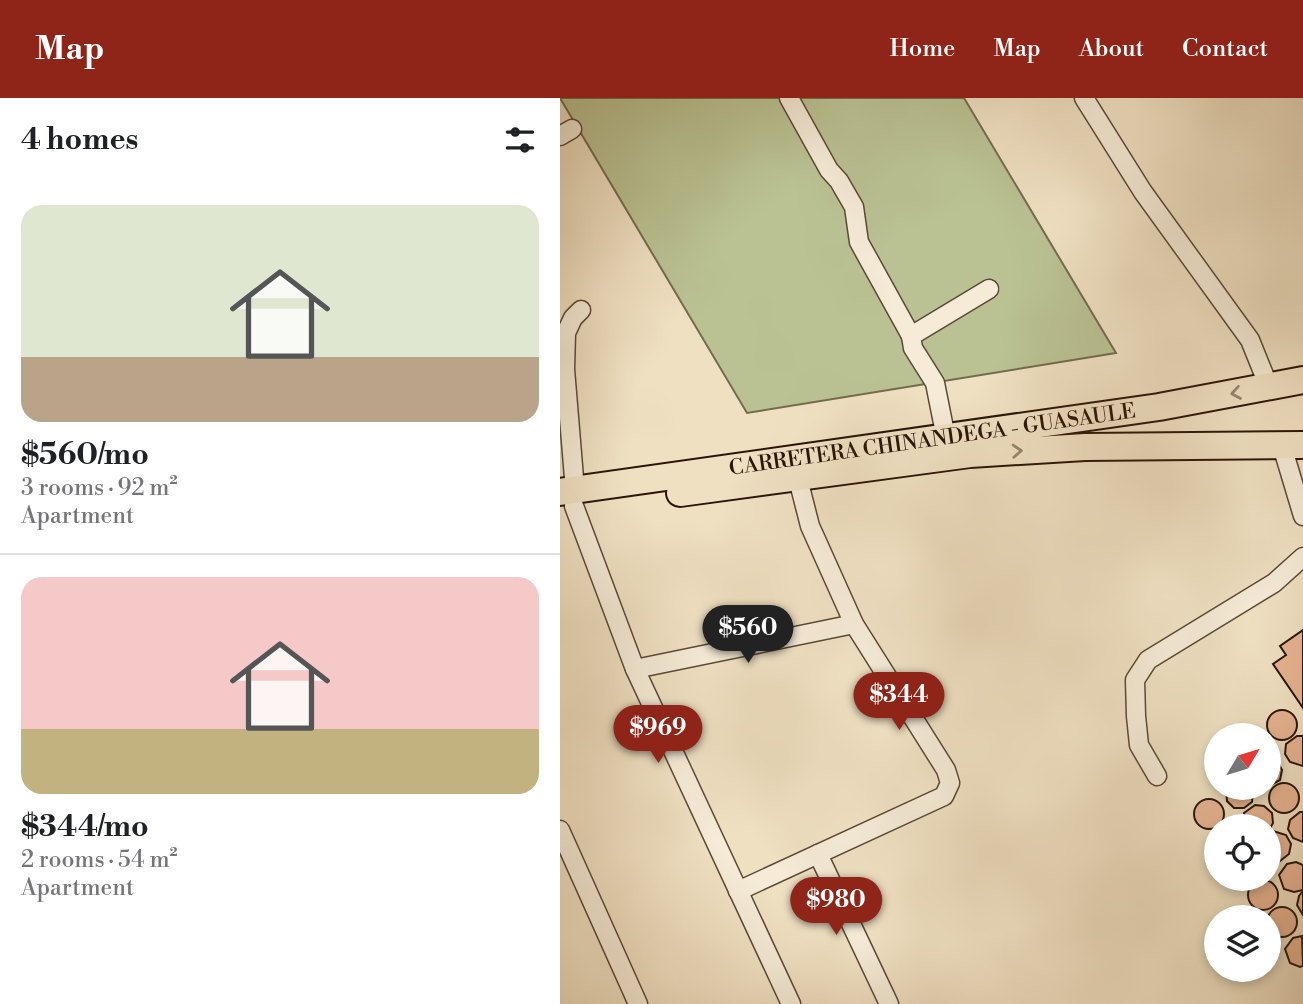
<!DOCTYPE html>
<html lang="en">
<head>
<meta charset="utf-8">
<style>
	:root { --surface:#fff; --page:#f6f6f6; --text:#202124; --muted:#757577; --line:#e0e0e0; --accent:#8f2418 }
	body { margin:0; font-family:"Libre Bodoni",serif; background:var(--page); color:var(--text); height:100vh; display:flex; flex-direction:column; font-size:26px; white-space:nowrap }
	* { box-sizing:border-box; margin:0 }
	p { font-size:23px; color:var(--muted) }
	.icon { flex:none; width:38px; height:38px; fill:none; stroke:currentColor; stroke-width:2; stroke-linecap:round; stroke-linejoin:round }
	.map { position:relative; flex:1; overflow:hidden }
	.sheet { display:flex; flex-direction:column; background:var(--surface); width:560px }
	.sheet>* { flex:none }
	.needle { width:46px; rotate:52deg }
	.fabs { position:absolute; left:644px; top:625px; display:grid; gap:14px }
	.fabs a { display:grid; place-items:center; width:77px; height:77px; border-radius:50%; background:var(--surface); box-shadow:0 4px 10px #0003; font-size:35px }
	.price { position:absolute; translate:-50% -60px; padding:0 16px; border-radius:24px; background:var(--accent); color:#fff; font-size:23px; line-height:46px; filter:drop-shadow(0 2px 4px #0008) }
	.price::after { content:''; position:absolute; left:50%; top:42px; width:21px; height:16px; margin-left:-10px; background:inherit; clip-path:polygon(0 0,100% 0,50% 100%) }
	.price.active { background:#222; color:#fff }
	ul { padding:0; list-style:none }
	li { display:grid; align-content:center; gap:14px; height:371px; padding:0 21px }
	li+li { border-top:2px solid var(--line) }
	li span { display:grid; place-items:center; height:217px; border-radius:21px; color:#555 }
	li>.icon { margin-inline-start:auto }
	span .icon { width:126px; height:126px; fill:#fffc; stroke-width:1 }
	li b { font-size:30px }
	h2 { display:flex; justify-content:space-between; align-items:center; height:84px; padding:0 21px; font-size:30px }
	header { display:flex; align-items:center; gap:42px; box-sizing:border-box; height:98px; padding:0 35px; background:var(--accent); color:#fff }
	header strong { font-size:33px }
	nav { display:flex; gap:38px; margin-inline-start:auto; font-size:24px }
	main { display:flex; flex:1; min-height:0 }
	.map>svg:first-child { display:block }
</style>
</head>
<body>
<header>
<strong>Map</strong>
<nav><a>Home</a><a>Map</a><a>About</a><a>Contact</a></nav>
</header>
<main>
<section class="sheet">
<h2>4 homes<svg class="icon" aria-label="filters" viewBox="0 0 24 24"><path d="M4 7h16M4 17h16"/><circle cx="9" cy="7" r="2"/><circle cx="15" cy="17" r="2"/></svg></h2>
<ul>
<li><span style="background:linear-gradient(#dfe7d0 70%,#b9a48a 0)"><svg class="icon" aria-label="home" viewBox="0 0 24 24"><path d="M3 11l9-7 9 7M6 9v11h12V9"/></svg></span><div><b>$560/mo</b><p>3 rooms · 92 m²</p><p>Apartment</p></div></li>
<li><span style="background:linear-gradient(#f6c9c9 70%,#c2b280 0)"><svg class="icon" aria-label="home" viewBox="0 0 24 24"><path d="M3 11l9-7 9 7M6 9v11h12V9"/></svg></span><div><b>$344/mo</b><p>2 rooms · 54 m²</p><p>Apartment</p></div></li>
</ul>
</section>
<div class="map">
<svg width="743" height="906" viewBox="0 0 743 906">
	<rect width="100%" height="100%" fill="#efe0c2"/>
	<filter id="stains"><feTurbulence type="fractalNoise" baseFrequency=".00286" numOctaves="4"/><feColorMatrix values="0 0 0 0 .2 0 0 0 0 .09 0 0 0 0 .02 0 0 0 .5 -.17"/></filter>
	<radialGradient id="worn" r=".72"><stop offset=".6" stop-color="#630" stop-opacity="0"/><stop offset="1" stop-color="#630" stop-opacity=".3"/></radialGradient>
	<!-- green -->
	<path fill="#bac293" stroke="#726c4e" stroke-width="2" d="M 0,0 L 404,0 L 556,255 L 187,315 Z"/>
	<!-- building -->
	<g fill="#e6b492" stroke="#2a1508" stroke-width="2">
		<path d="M 743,532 L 743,610 L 713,566 L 726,557 L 720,548 Z"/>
		<circle cx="722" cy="627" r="15"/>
		<path d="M 685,633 L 694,634 L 699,637 L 678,637 Z"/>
		<path d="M 737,638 L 743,638 L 743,668 L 730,664 L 725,656 L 726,646 Z"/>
		<path d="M 709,659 L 717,663 L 722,672 L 720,682 L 709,688 Z"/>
		<circle cx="724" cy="700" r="15"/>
		<path d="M 666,690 L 693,690 L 692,704 L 684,710 L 674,710 L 667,703 Z"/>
		<circle cx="649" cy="716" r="15"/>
		<path d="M 695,707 L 704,708 L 712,715 L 713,725 L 709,732 L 709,728 L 685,728 L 684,715 Z"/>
		<path d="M 740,714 L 743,714 L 743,744 L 733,740 L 728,731 L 730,722 Z"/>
		<path d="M 656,732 L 656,752 L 652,744 Z"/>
		<path d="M 713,733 L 726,737 L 731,746 L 729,756 L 720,763 L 709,761 L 709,735 Z"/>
		<path d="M 736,764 L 743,767 L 743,792 L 734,794 L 724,791 L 719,777 L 727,766 Z"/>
		<circle cx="703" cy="797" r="15"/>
		<path d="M 743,793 L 743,817 L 737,807 L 739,798 Z"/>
		<circle cx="722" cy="824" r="15"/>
		<path d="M 742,838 L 743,868 L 740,869 L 730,865 L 725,851 L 733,840 Z"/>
	</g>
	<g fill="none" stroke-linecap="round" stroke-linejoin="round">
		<defs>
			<g id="minor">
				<path d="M 229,0 L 269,72 L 279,83 L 294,109 L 299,144 L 351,238"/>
				<path d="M 524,0 L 583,94 L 690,242 L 709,289"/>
				<path d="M 0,38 L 12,31"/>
				<path d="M 386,340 L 375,285 L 353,250 L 351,238 L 429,191"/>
				<path d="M 722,348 L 743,418"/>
				<path d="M 15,392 L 5,271 L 6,235 L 13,220 L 21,212"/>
				<path d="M 14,408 L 75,571 L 231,906"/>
				<path d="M 75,571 L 294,526"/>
				<path d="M 597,678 L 579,647 L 576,618 L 575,582 L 588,562 L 714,485 L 743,459"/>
				<path d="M 0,732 L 78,906"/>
				<path d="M 258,756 L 329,906"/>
				<path d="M 178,793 L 384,698 L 390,685 L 386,672 L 294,526 L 250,428 L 238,381"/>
			</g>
			<g id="highway">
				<path id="s1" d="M 0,394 L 599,309 L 743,282"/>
				<path d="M 120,395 L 410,356 L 525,349 L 743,347"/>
			</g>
		</defs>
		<!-- minor casing -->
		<use href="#minor" stroke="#5b4836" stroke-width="21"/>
		<!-- highway casing -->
		<use href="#highway" stroke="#2a1508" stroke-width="30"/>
		<!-- minor -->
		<use href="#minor" stroke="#f5ebd7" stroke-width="18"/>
		<!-- highway -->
		<use href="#highway" stroke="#efe0c2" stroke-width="26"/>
	</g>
	<!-- one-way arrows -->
	<defs><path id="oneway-chevron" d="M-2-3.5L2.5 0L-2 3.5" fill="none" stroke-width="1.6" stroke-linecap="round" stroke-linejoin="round" transform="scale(1.75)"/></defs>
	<g stroke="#96856e">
		<use href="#oneway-chevron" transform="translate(676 295) rotate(170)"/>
		<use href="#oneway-chevron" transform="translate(457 353) rotate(-3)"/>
	</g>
	<g text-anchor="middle" stroke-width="5" stroke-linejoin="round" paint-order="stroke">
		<!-- street labels -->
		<g font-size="21" fill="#2a1508" stroke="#f5ebd7">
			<text dy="7" stroke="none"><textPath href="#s1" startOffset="376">CARRETERA CHINANDEGA - GUASAULE</textPath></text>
		</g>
	</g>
	<rect width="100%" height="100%" filter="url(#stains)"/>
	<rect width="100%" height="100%" fill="url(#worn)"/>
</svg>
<div class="fabs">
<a><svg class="needle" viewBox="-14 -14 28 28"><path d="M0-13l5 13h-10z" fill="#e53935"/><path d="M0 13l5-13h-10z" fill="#757577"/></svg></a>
<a><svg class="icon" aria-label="locate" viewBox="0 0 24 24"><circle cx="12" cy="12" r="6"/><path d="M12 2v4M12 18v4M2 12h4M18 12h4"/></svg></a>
<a><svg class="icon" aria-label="layers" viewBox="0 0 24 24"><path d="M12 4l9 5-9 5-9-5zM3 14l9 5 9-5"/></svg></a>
</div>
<b class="price active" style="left:188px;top:567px">$560</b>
<b class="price" style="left:339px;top:634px">$344</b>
<b class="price" style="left:98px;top:667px">$969</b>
<b class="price" style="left:276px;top:839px">$980</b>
</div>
</main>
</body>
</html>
